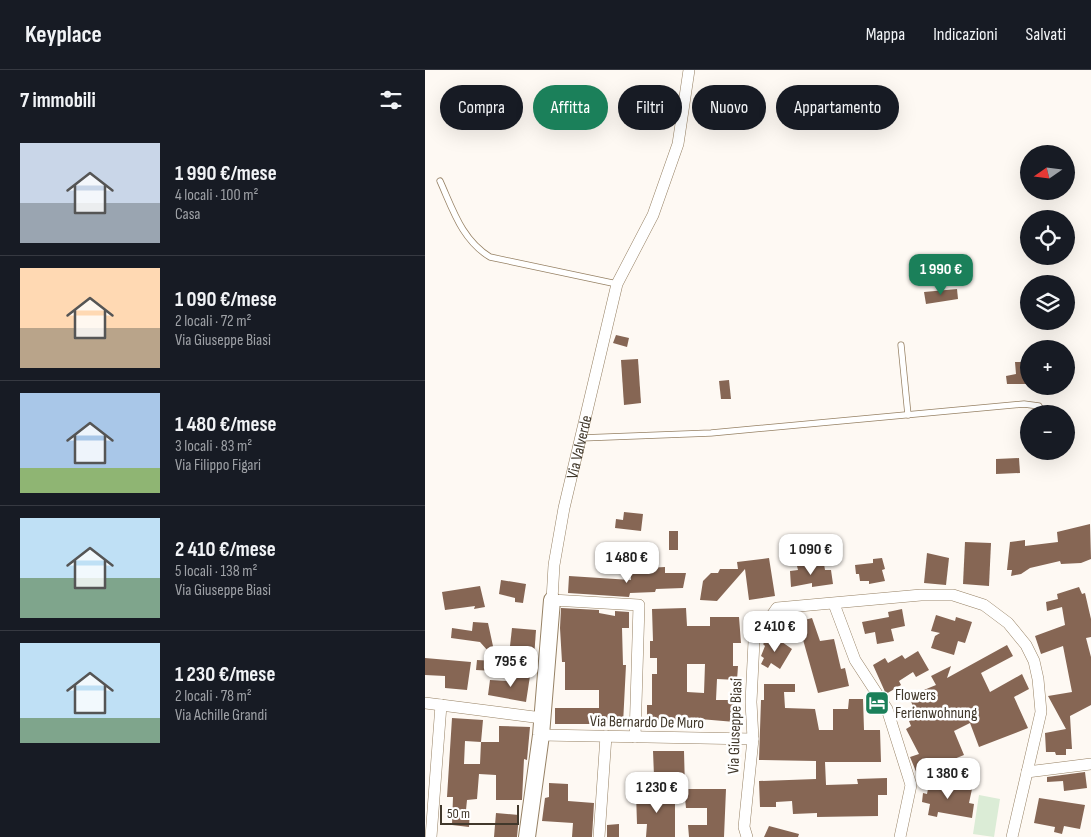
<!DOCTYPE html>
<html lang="it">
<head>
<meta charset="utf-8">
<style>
	:root { --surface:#171b24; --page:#20242c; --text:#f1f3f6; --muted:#9ea1a6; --line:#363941; --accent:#1b805a }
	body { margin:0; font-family:"Sofia Sans Condensed",sans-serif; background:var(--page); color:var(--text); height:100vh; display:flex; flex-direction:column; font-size:19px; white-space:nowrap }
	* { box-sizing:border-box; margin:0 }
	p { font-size:16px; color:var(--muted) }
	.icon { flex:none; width:28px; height:28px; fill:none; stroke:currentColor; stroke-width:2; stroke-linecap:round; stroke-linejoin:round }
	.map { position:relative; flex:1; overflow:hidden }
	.side { display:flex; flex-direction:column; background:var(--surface); width:425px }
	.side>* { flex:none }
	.hud { position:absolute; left:15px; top:15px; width:475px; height:45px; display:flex; gap:10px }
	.needle { width:32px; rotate:256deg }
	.fabs { position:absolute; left:595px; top:75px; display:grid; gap:10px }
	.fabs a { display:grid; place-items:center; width:55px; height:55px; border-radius:50%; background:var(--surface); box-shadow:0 5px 20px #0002; font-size:25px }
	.scale { position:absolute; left:15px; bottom:12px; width:79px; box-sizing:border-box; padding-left:5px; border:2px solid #41382b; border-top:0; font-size:14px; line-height:18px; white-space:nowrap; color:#41382b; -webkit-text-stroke:4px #fff; paint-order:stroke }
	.price { position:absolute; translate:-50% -42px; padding:0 11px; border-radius:10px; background:#fff; color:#222; font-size:16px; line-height:32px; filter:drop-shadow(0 1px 2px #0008) }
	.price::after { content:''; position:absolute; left:50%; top:30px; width:15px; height:11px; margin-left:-8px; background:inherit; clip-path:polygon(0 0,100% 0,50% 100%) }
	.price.on { background:var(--accent); color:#fff }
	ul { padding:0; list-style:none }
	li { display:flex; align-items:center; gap:15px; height:125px; padding:0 20px }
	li+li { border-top:1px solid var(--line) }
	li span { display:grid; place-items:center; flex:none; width:140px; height:100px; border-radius:0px; color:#555 }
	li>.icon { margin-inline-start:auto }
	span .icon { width:60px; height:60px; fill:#fffc; stroke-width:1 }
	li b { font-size:21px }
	h2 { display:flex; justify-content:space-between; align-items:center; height:60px; padding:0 20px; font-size:21px }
	.tag { padding:0 18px; border-radius:22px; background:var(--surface); box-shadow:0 5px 20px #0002; font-size:18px; line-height:45px }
	.tag.on { background:var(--accent); color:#fff }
	header { display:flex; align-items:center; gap:30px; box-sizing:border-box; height:70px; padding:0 25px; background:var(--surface); border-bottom:1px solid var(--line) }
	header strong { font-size:24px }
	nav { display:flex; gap:28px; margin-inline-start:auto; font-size:18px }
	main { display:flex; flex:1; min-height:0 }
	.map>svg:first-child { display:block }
</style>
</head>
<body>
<header>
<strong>Keyplace</strong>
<nav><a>Mappa</a><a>Indicazioni</a><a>Salvati</a></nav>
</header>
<main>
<section class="side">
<h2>7 immobili<svg class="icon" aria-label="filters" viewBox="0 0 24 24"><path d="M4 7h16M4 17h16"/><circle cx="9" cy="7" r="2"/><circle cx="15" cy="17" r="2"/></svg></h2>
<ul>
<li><span style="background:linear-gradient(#c9d6e8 60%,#9aa5b1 0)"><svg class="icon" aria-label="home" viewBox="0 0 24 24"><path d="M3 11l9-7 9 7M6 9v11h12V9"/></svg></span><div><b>1 990 €/mese</b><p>4 locali · 100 m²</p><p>Casa</p></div></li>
<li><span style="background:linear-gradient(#ffd9b3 60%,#b9a48a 0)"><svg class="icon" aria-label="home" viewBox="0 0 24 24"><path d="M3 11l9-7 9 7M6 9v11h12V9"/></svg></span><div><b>1 090 €/mese</b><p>2 locali · 72 m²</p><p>Via Giuseppe Biasi</p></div></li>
<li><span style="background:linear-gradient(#a9c7e8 75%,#8fb573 0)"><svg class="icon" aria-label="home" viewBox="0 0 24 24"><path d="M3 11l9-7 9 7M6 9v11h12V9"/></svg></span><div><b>1 480 €/mese</b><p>3 locali · 83 m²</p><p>Via Filippo Figari</p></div></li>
<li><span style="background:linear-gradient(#bfe0f5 60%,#7fa58c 0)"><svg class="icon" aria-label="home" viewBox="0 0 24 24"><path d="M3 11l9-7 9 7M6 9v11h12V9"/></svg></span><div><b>2 410 €/mese</b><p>5 locali · 138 m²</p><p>Via Giuseppe Biasi</p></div></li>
<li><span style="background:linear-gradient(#bfe0f5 75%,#7fa58c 0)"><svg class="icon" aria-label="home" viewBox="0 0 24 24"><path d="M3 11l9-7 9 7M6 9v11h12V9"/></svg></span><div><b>1 230 €/mese</b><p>2 locali · 78 m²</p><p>Via Achille Grandi</p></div></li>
</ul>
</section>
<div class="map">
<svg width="666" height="767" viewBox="0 0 666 767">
	<rect width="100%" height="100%" fill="#fef9f3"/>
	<!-- green -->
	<path fill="#dbecd6" d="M 554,725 L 575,729 L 569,767 L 548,764 Z"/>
	<!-- building -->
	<g fill="#866654" fill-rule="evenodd">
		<path d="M 532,219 L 533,229 L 501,234 L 499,222 Z"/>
		<path d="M 191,265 L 204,268 L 202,277 L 188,273 Z"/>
		<path d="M 213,289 L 216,333 L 199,335 L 196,290 Z"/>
		<path d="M 590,292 L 598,292 L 601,314 L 582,314 L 581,306 L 591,304 Z"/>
		<path d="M 304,310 L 306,329 L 296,329 L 294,311 Z"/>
		<path d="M 594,388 L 595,403 L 571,404 L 571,389 Z"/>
		<path d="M 199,442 L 218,444 L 216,461 L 190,458 L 191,449 L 198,450 Z"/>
		<path d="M 665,454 L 666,489 L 656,493 L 636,494 L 635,491 L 605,498 L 596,504 L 586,506 L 587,500 L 582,500 L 585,472 L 600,470 L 600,476 L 633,472 L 632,462 Z"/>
		<rect x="244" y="461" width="9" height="19"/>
		<path d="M 540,472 L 566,473 L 564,516 L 538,514 Z"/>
		<path d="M 502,483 L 524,488 L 521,515 L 499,513 Z"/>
		<path d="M 344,488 L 350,526 L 324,530 L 320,499 L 292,531 L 275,530 L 278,511 L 286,503 L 293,503 L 295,499 L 313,499 L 312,492 Z"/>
		<path d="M 457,488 L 460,499 L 457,500 L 460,511 L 444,514 L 444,511 L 435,511 L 434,504 L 431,504 L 430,495 L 448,493 L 448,489 Z"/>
		<path d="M 399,494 L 400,500 L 406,500 L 408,514 L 387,517 L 387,513 L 366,517 L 365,501 L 373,500 L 372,496 Z"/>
		<path d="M 240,497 L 240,503 L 261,503 L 258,518 L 231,519 L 230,522 L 205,523 L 204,527 L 143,523 L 144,506 L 206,510 L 206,503 L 219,504 L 221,498 Z"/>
		<path d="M 76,510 L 101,514 L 98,533 L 90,532 L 90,528 L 74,524 Z"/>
		<path d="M 55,516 L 60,537 L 49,539 L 50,536 L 20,540 L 17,522 Z"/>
		<path d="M 654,517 L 657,524 L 660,523 L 666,549 L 666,567 L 661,568 L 666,587 L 666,635 L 645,646 L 647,679 L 641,679 L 641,685 L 631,685 L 630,682 L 621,682 L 620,663 L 641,659 L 623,626 L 647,622 L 638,576 L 616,584 L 610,566 L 640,555 L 637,537 L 622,541 L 621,532 L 633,529 L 632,524 Z"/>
		<path d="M 136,538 L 174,540 L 174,543 L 190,546 L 190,541 L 204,542 L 204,558 L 197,558 L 198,595 L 201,595 L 198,654 L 130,654 L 130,638 L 174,638 L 174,620 L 140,620 L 140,592 L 137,592 L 135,558 Z"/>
		<path d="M 261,538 L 262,556 L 285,556 L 285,547 L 314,547 L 316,573 L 308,573 L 308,596 L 313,596 L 312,610 L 292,609 L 291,630 L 310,630 L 310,652 L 263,648 L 263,653 L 222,653 L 222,635 L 227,635 L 227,604 L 232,604 L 232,588 L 225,588 L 225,571 L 228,571 L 227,539 ZM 262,594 L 280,594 L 279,623 L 262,622 Z"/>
		<path d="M 477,539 L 480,556 L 466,559 L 469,571 L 452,574 L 450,562 L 440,564 L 437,552 L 464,547 L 463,542 Z"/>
		<path d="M 511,545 L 530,551 L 531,547 L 547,552 L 540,573 L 533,571 L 529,585 L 506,578 L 510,566 L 515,563 L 506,561 Z"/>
		<path d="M 387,548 L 395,571 L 409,569 L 416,599 L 420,598 L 424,616 L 393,623 L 375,559 L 377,558 L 376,551 Z"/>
		<path d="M 48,552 L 63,553 L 71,590 L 55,572 L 26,568 L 27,558 L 47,561 Z"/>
		<path d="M 87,558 L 111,560 L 109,588 L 84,585 Z"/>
		<path d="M 347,565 L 367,579 L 355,599 L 346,593 L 343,598 L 336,594 L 339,588 L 336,586 L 340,576 L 338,574 Z"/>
		<path d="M 582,575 L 588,586 L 556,603 L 565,622 L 597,604 L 604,619 L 589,627 L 603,658 L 554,677 L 545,653 L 529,661 L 539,685 L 492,704 L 485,687 L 494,684 L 481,659 L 486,656 L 484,651 L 492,649 L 486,631 L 496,625 L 494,622 L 511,615 L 506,606 L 526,596 L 522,608 Z"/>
		<path d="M 493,581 L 504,600 L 491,607 L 488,602 L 474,611 L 476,615 L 461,624 L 448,595 L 460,588 L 463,593 L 477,585 L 480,589 Z"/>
		<path d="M 0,588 L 46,592 L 42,620 L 20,618 L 20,606 L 0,605 Z"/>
		<path d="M 52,590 L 70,591 L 69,601 L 51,600 Z"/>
		<path d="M 83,603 L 105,606 L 101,632 L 63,625 L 65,610 L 82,611 Z"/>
		<path d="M 339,614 L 370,614 L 370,622 L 359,622 L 360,638 L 390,639 L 394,660 L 408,660 L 408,639 L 423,639 L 424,629 L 438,629 L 439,660 L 455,660 L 456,692 L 400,692 L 401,715 L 433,714 L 432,709 L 462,708 L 462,725 L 453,725 L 453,746 L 392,747 L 392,743 L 368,744 L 367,731 L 351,732 L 351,737 L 335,737 L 334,711 L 391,709 L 391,691 L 334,690 L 336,630 L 339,630 Z"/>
		<path d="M 27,648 L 58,650 L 56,672 L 74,672 L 74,656 L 105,657 L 102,690 L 99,689 L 97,730 L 71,730 L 71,705 L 54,704 L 52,729 L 42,730 L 41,740 L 45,740 L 44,757 L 27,755 L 28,727 L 22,727 ZM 40,671 L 56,672 L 55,694 L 39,694 Z"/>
		<path d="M 228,681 L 259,681 L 260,719 L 249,719 L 252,705 L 229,706 Z"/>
		<path d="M 660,702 L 662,718 L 639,721 L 638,711 L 622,712 L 622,707 Z"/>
		<path d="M 505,709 L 517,711 L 516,714 L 547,719 L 544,733 L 549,734 L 547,748 L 513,742 L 512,747 L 503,745 L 505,734 L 497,732 L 498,723 L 502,724 Z"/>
		<path d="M 124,713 L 143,714 L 143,731 L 169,733 L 167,767 L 147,767 L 148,753 L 117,751 L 120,728 L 124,727 Z"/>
		<path d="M 259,719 L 301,719 L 299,767 L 264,767 L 263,755 L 282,755 L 282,738 L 261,738 Z"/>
		<path d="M 211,723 L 250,723 L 250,767 L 221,767 L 222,754 L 212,754 Z"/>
		<path d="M 614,728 L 660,735 L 655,759 L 639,756 L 637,764 L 629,762 L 630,757 L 609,753 Z"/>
		<path d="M 71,743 L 94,745 L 92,767 L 69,767 Z"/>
		<path d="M 194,754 L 194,767 L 182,767 L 182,755 Z"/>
		<path d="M 344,756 L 374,764 L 373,767 L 339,767 Z"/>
	</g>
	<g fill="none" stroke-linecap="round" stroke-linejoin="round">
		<defs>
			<g id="lane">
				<path d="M 15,111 C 28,140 37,170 65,187 L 192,214"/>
				<path d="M 476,275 L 483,345"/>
				<path d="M 156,368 L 286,363 L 599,334 L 614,336 L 618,344"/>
				<path d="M 625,381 L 625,382"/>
			</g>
			<g id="street">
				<path d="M 409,534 L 430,590 L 462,639 L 486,715 L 475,767"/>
				<path d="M 0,633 L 117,648"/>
				<path d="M 116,665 L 328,669"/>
				<path id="s1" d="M 210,667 L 214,535 L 127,530 L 129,495 L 139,438 L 192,214 L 228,145 L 253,74 L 264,0"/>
				<path d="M 602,702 L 666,694"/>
				<path d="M 6,767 L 16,635"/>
				<path d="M 174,767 L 181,666"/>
				<path d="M 322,767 L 319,757 L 328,669 L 326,632 L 329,571 L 352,538 L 496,525 L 528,525 L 559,535 L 583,553 L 601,575 L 609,591 L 613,609 L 616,642 L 587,767"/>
			</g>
			<path id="secondary" d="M 102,767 L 116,665 L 127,530"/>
		</defs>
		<!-- lane casing -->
		<use href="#lane" stroke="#968164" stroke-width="7"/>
		<!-- street casing -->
		<use href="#street" stroke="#968164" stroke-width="12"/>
		<!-- secondary casing -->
		<use href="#secondary" stroke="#968164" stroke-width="18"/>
		<!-- lane -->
		<use href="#lane" stroke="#fff" stroke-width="5.5"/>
		<!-- street -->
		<use href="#street" stroke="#fff" stroke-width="11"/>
		<!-- secondary -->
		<use href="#secondary" stroke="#fff" stroke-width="16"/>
	</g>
	<!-- icons -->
	<defs>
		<symbol id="hotel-square" viewBox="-11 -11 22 22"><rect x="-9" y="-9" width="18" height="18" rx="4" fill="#1b805a" stroke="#fff"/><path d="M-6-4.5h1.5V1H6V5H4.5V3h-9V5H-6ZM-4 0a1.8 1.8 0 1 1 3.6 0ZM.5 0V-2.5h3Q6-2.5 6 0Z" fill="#fff"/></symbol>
	</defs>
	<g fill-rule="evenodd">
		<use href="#hotel-square" x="438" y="619" width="28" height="28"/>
	</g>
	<g text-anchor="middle" stroke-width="5" stroke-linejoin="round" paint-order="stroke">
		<!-- street labels -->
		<g font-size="16" fill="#41382b" stroke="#fff">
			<text dy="6" stroke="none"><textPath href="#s1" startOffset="375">Via Valverde</textPath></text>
			<text transform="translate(222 651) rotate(1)" y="6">Via Bernardo De Muro</text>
			<text transform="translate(309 656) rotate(-88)" y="6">Via Giuseppe Biasi</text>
		</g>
		<!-- poi labels -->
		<g font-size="16" fill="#41382b" stroke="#fff" text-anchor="start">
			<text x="470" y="630">Flowers<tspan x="470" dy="18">Ferienwohnung</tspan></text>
		</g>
	</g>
</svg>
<div class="fabs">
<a><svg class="needle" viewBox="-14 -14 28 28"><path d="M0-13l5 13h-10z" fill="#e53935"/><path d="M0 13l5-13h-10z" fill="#9ea1a6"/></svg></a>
<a><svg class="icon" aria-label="locate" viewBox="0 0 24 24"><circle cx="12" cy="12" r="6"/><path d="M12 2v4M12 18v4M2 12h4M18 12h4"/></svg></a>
<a><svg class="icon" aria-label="layers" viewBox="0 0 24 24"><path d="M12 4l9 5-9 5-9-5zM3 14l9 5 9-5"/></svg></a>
<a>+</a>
<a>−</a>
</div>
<div class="scale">50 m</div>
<b class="price on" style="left:516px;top:226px">1 990 €</b>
<b class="price" style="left:386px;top:506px">1 090 €</b>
<b class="price" style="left:202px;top:514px">1 480 €</b>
<b class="price" style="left:350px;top:583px">2 410 €</b>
<b class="price" style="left:86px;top:618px">795 €</b>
<b class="price" style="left:523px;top:730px">1 380 €</b>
<b class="price" style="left:232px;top:744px">1 230 €</b>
<div class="hud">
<a class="tag">Compra</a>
<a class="tag on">Affitta</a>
<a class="tag">Filtri</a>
<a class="tag">Nuovo</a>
<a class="tag">Appartamento</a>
</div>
</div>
</main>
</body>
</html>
